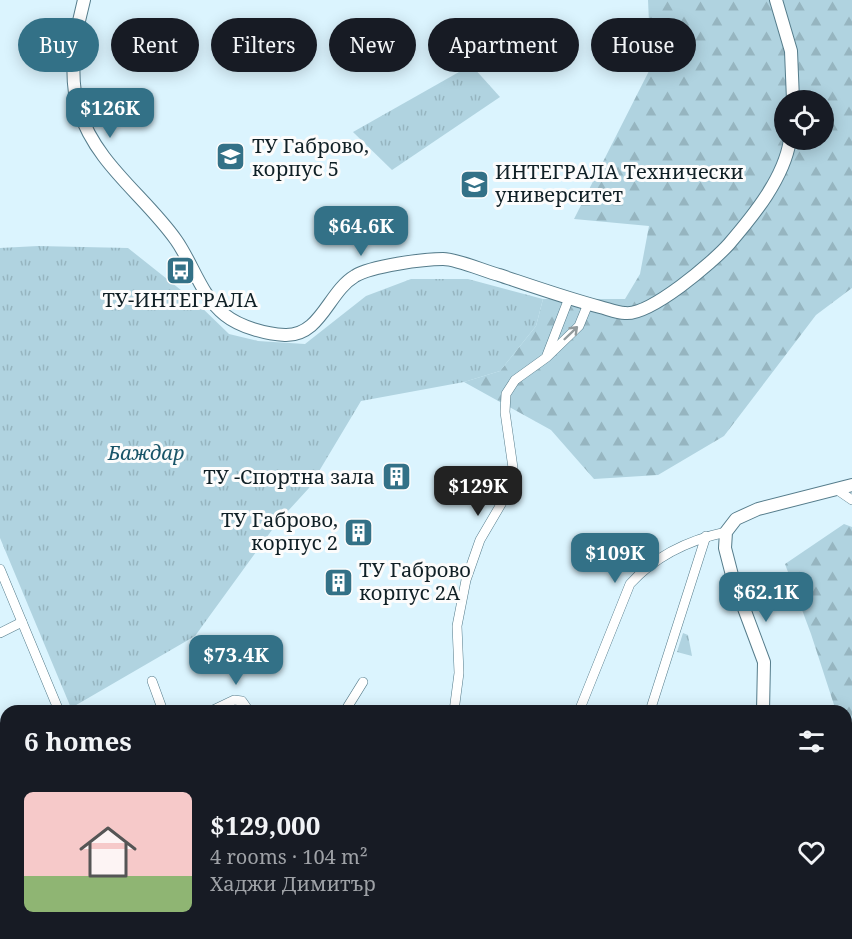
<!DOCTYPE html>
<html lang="en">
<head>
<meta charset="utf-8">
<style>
	:root { --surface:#171b24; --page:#20242c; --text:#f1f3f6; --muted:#9ea1a6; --accent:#337187 }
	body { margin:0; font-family:"Noto Serif",serif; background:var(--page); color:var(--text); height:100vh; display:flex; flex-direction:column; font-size:22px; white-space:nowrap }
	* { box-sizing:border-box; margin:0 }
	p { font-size:20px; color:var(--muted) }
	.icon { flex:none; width:33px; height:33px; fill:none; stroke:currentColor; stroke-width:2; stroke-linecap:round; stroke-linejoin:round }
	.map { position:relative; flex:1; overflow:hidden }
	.sheet { position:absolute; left:0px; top:705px; width:852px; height:234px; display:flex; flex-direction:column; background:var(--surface); border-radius:18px 18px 0 0; box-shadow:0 3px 15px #0003 }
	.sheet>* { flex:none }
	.guide { position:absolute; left:18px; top:18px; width:816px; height:54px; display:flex; gap:12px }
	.fabs { position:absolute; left:774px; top:90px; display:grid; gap:12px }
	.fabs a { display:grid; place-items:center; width:60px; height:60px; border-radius:50%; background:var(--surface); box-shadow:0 3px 15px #0003; font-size:30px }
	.price { position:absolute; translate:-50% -51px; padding:0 14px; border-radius:12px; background:var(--accent); color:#fff; font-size:20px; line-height:39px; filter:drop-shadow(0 2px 3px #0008) }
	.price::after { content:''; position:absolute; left:50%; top:36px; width:18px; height:14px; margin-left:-9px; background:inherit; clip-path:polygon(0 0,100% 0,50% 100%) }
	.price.active { background:#222; color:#fff }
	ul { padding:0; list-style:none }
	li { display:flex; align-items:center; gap:18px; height:150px; padding:0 24px }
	li span { display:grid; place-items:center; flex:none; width:168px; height:120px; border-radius:9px; color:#555 }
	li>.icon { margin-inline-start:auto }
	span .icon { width:72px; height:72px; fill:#fffc; stroke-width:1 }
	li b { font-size:26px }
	h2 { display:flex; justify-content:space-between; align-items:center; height:72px; padding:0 24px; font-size:26px }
	.chip { padding:0 21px; border-radius:27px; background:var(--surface); box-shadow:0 3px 15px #0003; font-size:21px; line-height:54px }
	.chip.active { background:var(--accent); color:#fff }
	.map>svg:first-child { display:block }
</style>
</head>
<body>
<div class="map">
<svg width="852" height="939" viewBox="0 0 852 939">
	<defs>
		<pattern id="forest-firs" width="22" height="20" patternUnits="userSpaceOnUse" patternTransform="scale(1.5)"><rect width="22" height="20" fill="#b0d3e0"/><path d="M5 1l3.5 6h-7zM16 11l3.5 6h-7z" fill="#96b5c0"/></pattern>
		<pattern id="park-tufts" width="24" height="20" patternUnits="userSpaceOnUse" patternTransform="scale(1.5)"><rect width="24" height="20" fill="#b0d3e0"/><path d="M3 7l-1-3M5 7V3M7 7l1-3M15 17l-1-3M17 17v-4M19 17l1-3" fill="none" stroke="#96b5c0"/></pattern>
	</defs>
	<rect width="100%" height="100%" fill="#dbf4fe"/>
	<!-- green -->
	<path fill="#b0d3e0" d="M 443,466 L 484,486 L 475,504 L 434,484 Z"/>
	<!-- forest -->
	<g fill="url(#forest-firs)" fill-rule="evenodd">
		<path d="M 648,0 L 852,0 L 852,288 L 816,315 L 724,436 L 658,475 L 594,479 L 551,430 L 464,382 L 500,371 L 536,326 L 543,299 L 625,299 L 640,274 L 649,226 L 574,219 L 651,67 ZM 784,100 L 824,100 L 824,140 L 784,140 Z"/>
		<path d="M 844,524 L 852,527 L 852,725 L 846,721 L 846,711 L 836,711 L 811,634 L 785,564 Z"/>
	</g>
	<!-- park -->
	<g fill="url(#park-tufts)">
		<path d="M 473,67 L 500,97 L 392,170 L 353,132 L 459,72 Z"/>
		<path d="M 38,246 L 128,248 L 196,302 L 229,334 L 258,341 L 305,344 L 366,296 L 411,279 L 468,279 L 543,299 L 536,326 L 500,371 L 464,382 L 361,401 L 309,488 L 277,523 L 195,636 L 71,708 L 0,538 L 0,248 Z"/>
		<path d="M 683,633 L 688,635 L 692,656 L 677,652 Z"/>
	</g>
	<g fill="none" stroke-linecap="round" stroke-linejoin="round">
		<defs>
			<g id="minor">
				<path d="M 547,355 L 569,298"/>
				<path d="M 836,489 L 852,500"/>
				<path d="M 0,569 L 59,711"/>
				<path d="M 0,633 L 22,622"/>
				<path d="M 152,681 L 163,711"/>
				<path d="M 211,711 L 234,700 L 242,701 L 249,711"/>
				<path d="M 345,711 L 363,682"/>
				<path d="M 454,711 L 459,673 L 457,626 L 466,580 L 480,540 L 507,494 L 513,481 L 513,468 L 505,412 L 506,394 L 515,380 L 547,357 L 579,326 L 588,304"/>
				<path d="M 579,711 L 630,584 C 656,555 689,540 726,532"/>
				<path d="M 650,711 L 706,536"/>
				<path d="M 0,807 L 6,823"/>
				<path d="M 0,859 L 6,859"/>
				<path d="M 846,901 L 852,895"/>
				<path d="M 46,933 L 48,939"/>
				<path d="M 147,933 L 149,939"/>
				<path d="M 253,933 L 256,939"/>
				<path d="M 281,939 L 288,933"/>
				<path d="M 502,939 L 511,933"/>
				<path d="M 791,939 L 800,933"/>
			</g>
			<g id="tertiary">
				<path d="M 84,0 C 75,34 68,76 79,110 C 96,164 145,196 176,240 C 193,264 201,296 225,315 C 240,327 266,334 285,335 C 321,336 328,292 355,276 C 371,266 424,259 443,259 C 457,259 484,271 499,275 C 532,286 566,298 600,307 C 608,309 617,313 625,313 C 650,316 713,262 729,244 C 754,215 784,178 790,140"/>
				<path d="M 776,0 L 791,51 L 793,100"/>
				<path d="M 763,711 L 764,662 L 733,579 L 725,548 L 726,532 L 736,519 L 758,509 L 852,485"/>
				<path d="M 773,933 L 773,939"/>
			</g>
		</defs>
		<!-- minor casing -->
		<use href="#minor" stroke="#557c8b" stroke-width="10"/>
		<!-- tertiary casing -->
		<use href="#tertiary" stroke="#557c8b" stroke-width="14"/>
		<!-- minor -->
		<use href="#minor" stroke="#fff" stroke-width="9"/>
		<!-- tertiary -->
		<use href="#tertiary" stroke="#fff" stroke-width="12"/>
	</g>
	<!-- one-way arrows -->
	<defs><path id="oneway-shaft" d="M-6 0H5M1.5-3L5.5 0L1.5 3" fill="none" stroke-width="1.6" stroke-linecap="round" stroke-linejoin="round" transform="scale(1.5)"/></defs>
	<use stroke="#939b9d" href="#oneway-shaft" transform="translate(571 333) rotate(-44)"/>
	<!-- icons -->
	<defs>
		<symbol id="university-square" viewBox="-11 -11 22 22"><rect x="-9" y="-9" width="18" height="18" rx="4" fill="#337187" stroke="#fcfcfc"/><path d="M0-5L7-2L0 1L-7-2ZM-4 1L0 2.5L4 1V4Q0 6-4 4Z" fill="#fff"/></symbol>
		<symbol id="bus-square" viewBox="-11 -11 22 22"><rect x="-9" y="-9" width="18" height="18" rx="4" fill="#337187" stroke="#fcfcfc"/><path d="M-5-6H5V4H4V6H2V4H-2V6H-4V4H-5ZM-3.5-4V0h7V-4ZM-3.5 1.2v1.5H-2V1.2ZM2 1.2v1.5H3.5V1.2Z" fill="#fff"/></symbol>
		<symbol id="building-square" viewBox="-11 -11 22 22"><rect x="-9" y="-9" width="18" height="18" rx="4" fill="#337187" stroke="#fcfcfc"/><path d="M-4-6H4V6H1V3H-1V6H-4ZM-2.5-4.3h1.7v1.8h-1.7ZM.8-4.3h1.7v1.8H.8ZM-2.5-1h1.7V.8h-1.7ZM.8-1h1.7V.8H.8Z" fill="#fff"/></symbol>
	</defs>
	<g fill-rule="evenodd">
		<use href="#university-square" x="214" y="140" width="33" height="33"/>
		<use href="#university-square" x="458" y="168" width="33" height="33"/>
		<use href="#bus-square" x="164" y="254" width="33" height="33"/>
		<use href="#building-square" x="380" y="460" width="33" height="33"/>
		<use href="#building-square" x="342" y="516" width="33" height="33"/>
		<use href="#building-square" x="322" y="566" width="33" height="33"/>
	</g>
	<g text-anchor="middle" stroke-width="6" stroke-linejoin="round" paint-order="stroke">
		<!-- poi labels -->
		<g font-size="20" fill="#102026" stroke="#fcfcfc" text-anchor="start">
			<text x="252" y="153">ТУ Габрово,<tspan x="252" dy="23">корпус 5</tspan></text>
			<text x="495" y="179">ИНТЕГРАЛА Технически<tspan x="495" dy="23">университет</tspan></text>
			<text x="180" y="307" text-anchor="middle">ТУ-ИНТЕГРАЛА</text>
			<text x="375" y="484" text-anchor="end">ТУ -Спортна зала</text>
			<text x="338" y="527" text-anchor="end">ТУ Габрово,<tspan x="338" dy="23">корпус 2</tspan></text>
			<text x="359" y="577">ТУ Габрово<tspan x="359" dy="23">корпус 2А</tspan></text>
		</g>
		<!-- park labels -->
		<g font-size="20" font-style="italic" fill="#185468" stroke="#fcfcfc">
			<text x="146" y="460">Баждар</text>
		</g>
	</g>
</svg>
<div class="fabs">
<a><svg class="icon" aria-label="locate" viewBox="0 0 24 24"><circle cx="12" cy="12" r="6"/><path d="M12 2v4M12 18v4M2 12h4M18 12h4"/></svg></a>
</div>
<b class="price" style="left:110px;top:139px">$126K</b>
<b class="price" style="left:361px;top:257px">$64.6K</b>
<b class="price active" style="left:478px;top:517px">$129K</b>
<b class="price" style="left:615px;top:584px">$109K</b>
<b class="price" style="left:766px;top:623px">$62.1K</b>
<b class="price" style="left:236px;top:686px">$73.4K</b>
<div class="guide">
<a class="chip active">Buy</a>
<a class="chip">Rent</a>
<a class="chip">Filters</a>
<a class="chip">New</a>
<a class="chip">Apartment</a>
<a class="chip">House</a>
</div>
<section class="sheet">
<h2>6 homes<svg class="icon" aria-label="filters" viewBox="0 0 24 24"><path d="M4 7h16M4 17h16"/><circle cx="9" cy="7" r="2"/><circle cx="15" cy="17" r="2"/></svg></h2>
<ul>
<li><span style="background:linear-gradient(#f6c9c9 70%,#8fb573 0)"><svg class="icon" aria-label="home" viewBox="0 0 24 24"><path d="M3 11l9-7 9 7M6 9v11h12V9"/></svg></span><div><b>$129,000</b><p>4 rooms · 104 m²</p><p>Хаджи Димитър</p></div><svg class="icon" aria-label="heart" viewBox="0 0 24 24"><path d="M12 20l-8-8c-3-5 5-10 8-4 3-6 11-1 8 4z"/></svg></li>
</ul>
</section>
</div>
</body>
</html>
